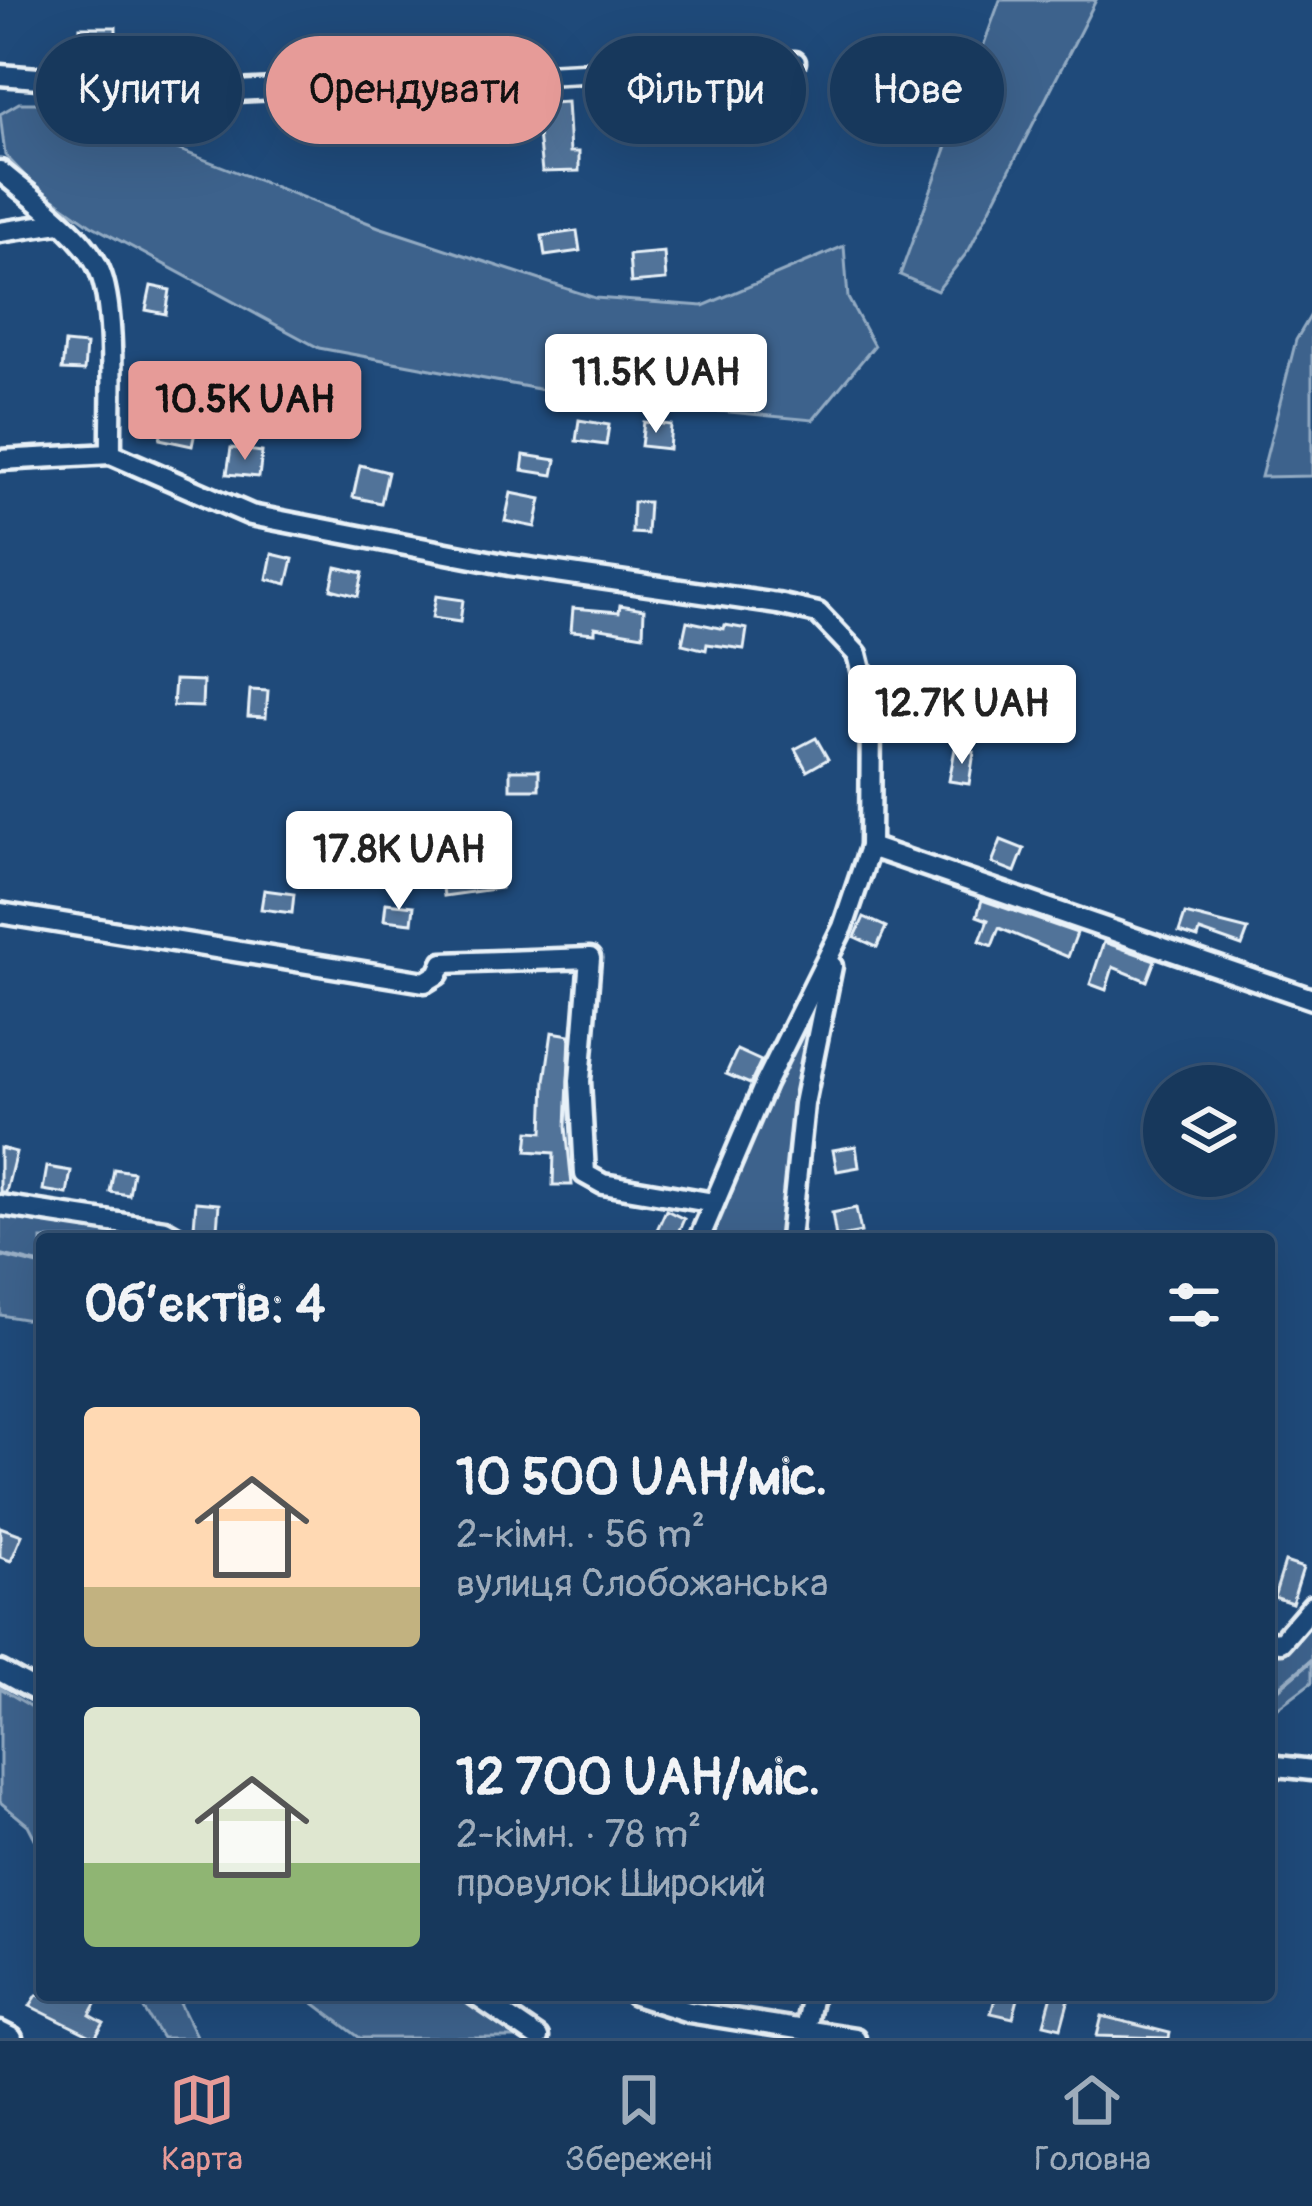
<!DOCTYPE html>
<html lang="uk">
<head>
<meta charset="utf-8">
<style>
	:root { --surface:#17385c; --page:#244365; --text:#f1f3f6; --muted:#9eacbb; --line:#365272; --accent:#e69b98 }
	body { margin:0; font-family:Pangolin,sans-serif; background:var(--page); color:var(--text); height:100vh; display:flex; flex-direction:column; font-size:45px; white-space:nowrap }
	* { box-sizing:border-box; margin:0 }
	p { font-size:39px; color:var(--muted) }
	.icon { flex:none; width:66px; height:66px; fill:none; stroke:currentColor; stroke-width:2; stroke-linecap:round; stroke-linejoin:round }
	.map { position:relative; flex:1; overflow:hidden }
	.sheet { position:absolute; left:36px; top:1233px; width:1239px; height:768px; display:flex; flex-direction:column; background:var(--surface); border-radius:12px; box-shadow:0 12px 48px #0002,0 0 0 3px var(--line) }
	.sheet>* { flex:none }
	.banner { position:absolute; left:36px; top:36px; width:1242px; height:108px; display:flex; gap:24px }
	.fabs { position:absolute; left:1143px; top:1065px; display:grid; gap:24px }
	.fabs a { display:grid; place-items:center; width:132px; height:132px; border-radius:50%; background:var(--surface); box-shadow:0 12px 48px #0002,0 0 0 3px var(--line); font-size:60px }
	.price { position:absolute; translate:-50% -102px; padding:0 27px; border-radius:12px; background:#fff; color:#222; font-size:39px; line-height:78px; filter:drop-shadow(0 3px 6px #0008) }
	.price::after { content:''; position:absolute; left:50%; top:72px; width:36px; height:27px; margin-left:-18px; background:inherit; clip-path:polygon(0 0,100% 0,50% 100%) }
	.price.selected { background:var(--accent); color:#111 }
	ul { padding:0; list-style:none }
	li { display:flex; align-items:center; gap:36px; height:300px; padding:0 48px }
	li span { display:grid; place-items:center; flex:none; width:336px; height:240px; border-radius:12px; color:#555 }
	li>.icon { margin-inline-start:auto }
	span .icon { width:144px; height:144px; fill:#fffc; stroke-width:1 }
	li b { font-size:51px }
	h2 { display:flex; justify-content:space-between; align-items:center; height:144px; padding:0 48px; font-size:51px }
	.tag { padding:0 42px; border-radius:54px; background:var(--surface); box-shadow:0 12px 48px #0002,0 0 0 3px var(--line); font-size:42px; line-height:108px }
	.tag.selected { background:var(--accent); color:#111 }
	.tab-bar { display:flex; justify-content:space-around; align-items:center; height:168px; border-top:3px solid var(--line); background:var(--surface); font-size:33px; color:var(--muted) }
	.tab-bar a { display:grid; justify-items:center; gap:6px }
	.tab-bar .selected { color:var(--accent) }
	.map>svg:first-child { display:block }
</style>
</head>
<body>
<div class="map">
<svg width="1312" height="2038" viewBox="0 0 1312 2038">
	<rect width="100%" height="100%" fill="#1f4a7a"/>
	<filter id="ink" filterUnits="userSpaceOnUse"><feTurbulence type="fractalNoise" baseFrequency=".00833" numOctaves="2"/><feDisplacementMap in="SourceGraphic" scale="24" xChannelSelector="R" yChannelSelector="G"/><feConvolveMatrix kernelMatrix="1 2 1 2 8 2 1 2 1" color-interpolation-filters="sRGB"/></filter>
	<g filter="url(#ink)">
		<!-- green -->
		<g fill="#3c628c" stroke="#92aac2" stroke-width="3">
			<path d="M 1000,0 L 1096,0 L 969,250 L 937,291 L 900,275 Z"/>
			<path d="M 19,103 L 58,103 L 379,227 L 595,298 L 703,306 L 844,246 L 848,298 L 874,346 L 813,420 L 592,399 L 319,348 L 91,225 L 34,185 L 5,155 L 0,114 Z"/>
			<path d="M 1312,313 L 1312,476 L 1261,477 L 1296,340 Z"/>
			<path d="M 839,936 L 791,1239 L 699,1239 Z"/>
			<path d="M 0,1212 L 136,1239 L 42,1239 L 42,1322 L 0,1315 Z"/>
			<path d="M 1312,1606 L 1312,1682 L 1269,1714 L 1269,1641 Z"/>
			<path d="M 0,1688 L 42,1713 L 42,1852 L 28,1825 L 0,1802 Z"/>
			<path d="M 135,1995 L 176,1995 L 197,2038 L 162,2038 Z"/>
			<path d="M 303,1995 L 480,1995 L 538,2038 L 360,2038 Z"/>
		</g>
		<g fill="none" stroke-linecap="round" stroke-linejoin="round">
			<!-- stream -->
			<g stroke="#9ab0c7" stroke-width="4.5">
				<path d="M 0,1255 L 42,1265"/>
				<path d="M 1269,1696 L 1312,1660"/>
			</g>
		</g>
		<!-- building -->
		<g fill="#517399" stroke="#e8f1f8" stroke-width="3">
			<rect x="80" y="27" width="36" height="15"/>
			<path d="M 567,102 L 570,152 L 579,152 L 579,171 L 542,172 L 535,104 Z"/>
			<path d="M 577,231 L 580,251 L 545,256 L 542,236 Z"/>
			<path d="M 664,252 L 666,280 L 631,283 L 629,255 Z"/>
			<path d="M 151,286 L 170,290 L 166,314 L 146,310 Z"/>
			<path d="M 65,343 L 86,345 L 84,371 L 62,370 Z"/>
			<path d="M 579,420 L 609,425 L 606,445 L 576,441 Z"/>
			<path d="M 644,422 L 671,425 L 669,449 L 641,446 Z"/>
			<path d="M 163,425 L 195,432 L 192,446 L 160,439 Z"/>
			<path d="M 231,448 L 262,452 L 259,477 L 227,474 Z"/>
			<path d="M 524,455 L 556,460 L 553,475 L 522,470 Z"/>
			<path d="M 360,465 L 388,472 L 381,503 L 353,497 Z"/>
			<path d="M 511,493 L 541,499 L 535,527 L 505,521 Z"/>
			<path d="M 633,502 L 649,502 L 647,534 L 632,533 Z"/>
			<path d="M 272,554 L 293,559 L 287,584 L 267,579 Z"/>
			<path d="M 336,567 L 363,573 L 358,596 L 331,589 Z"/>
			<path d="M 436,596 L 463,600 L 460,622 L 432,618 Z"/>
			<path d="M 620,605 L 644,609 L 643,635 L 595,627 L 595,633 L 571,631 L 573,608 L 619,612 Z"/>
			<path d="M 687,621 L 724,629 L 725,625 L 747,629 L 744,649 L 707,644 L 706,650 L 682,644 Z"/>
			<path d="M 175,680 L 203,681 L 202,707 L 173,706 Z"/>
			<path d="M 250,690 L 268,691 L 266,717 L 248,716 Z"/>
			<path d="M 816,738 L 828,759 L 807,771 L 795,749 Z"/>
			<path d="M 955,749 L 974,752 L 969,784 L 949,781 Z"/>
			<rect x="510" y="770" width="29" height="19"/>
			<path d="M 1001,840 L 1024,849 L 1015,872 L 992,863 Z"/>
			<path d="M 500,873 L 501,888 L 444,896 L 442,880 Z"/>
			<path d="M 264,890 L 294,894 L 292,913 L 261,909 Z"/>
			<path d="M 982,900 L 1077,933 L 1068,957 L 999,928 L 992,946 L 980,941 L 988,920 L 977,916 Z"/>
			<path d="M 386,903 L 414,906 L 412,923 L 384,920 Z"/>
			<path d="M 1185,914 L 1248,930 L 1242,946 L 1200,931 L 1198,938 L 1179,932 Z"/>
			<path d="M 864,917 L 886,927 L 877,947 L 855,937 Z"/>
			<path d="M 1104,942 L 1155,960 L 1147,981 L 1113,967 L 1106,990 L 1090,984 Z"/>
			<path d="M 552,1032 L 570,1035 L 566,1127 L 572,1185 L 553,1185 L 554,1153 L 527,1151 L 529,1131 L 543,1132 L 545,1081 Z"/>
			<path d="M 737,1050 L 761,1061 L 750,1084 L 726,1074 Z"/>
			<path d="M 856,1146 L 859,1167 L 837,1171 L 833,1150 Z"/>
			<path d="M 0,1148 L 16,1152 L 6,1192 L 0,1192 Z"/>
			<path d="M 47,1167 L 71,1171 L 67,1194 L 43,1190 Z"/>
			<path d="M 114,1169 L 133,1172 L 129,1195 L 110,1192 Z"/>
			<path d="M 196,1202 L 219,1204 L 217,1229 L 194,1227 Z"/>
			<path d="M 856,1208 L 861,1232 L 836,1237 L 832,1213 Z"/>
			<path d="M 666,1210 L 684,1219 L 675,1239 L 656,1232 Z"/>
			<path d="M 0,1527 L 22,1535 L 11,1561 L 0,1557 Z"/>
			<path d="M 1285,1562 L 1303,1568 L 1292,1603 L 1274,1597 Z"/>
			<path d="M 37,1995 L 101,1995 L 90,2015 L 104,2023 L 95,2038 L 30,2006 Z"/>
			<path d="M 996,1995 L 1019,1995 L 1013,2018 L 991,2013 Z"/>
			<path d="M 1052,1995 L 1070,1995 L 1061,2028 L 1044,2024 Z"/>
			<path d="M 1102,2016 L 1170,2033 L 1169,2038 L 1097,2036 Z"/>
		</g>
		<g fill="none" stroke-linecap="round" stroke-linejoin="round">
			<defs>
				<g id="minor">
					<path d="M 0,75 L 217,92 L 795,62"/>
					<path d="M 0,171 C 29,196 84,234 99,269 C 117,309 110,407 111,454"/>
					<path d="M 0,232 L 59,223"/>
					<path d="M 0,460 L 111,454 L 251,515 L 509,565 L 778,604 L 818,613 L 857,654 L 871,710 L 870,847 L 843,927 L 765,1084 L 699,1239"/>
					<path d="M 870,847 L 1312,999"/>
					<path d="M 0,913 L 425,982 L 438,974 L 443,963 L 590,958 L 580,1081 L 585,1174 L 603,1184 L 714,1203"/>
					<path d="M 0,1205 L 165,1230 L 181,1239"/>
					<path d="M 790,1239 L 804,1104 L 832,966"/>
					<path d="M 1269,1641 L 1281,1642 L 1312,1606"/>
					<path d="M 0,1671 L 42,1694"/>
					<path d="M 1269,1765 L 1312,1770"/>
					<path d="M 475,1995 L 538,2038"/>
					<path d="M 635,1995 L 689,2012 L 855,2038"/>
					<path d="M 805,2029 L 812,1995"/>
					<path d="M 0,2032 L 12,2038"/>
				</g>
			</defs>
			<!-- minor casing -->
			<use href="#minor" stroke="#e8f1f8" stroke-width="27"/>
			<!-- minor -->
			<use href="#minor" stroke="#1f4a7a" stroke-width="18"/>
		</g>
	</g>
</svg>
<div class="fabs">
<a><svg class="icon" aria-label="layers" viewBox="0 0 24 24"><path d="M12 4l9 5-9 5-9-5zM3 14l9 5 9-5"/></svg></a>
</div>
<b class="price" style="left:656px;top:436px">11.5K UAH</b>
<b class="price selected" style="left:245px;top:463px">10.5K UAH</b>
<b class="price" style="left:962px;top:767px">12.7K UAH</b>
<b class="price" style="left:399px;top:913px">17.8K UAH</b>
<div class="banner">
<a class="tag">Купити</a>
<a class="tag selected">Орендувати</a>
<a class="tag">Фільтри</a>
<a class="tag">Нове</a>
</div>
<section class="sheet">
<h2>Об’єктів: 4<svg class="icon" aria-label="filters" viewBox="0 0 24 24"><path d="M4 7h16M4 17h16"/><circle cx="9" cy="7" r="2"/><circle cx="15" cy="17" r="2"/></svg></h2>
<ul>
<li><span style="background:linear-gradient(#ffd9b3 75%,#c2b280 0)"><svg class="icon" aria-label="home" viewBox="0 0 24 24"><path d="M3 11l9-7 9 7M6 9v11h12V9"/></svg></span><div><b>10 500 UAH/міс.</b><p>2-кімн. · 56 m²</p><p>вулиця Слобожанська</p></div></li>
<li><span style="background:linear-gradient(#dfe7d0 65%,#8fb573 0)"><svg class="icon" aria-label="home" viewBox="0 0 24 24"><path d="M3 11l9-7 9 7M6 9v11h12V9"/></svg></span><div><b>12 700 UAH/міс.</b><p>2-кімн. · 78 m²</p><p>провулок Широкий</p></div></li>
</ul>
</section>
</div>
<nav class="tab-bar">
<a class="selected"><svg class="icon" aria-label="map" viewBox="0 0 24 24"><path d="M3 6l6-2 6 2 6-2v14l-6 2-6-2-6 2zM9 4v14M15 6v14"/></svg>Карта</a>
<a><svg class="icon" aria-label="saved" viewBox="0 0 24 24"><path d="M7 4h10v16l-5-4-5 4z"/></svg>Збережені</a>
<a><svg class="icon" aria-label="home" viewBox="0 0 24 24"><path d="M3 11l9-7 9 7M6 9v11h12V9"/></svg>Головна</a>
</nav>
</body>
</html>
